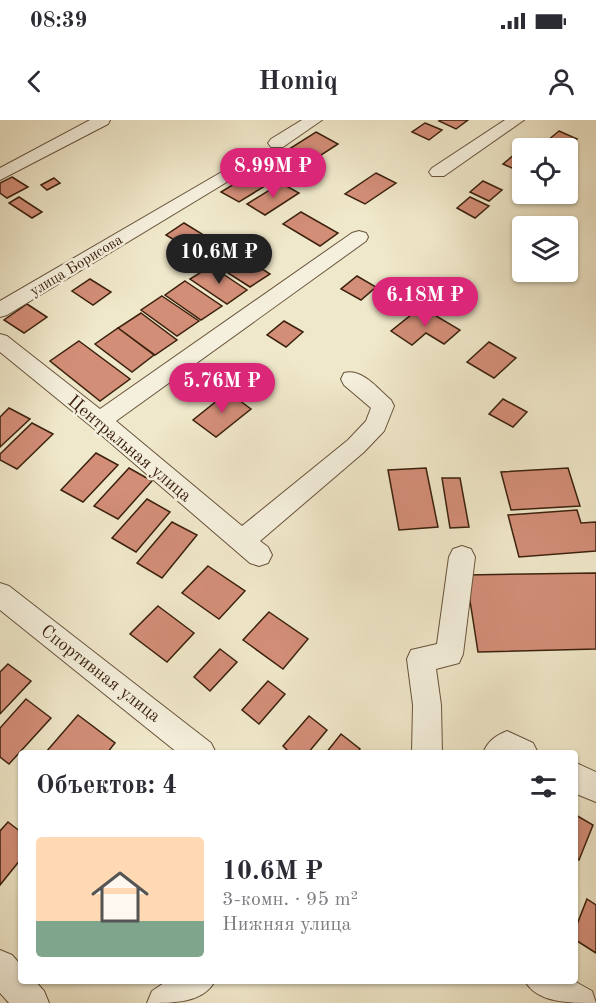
<!DOCTYPE html>
<html lang="ru">
<head>
<meta charset="utf-8">
<style>
	:root { --surface:#fff; --page:#f2f2f3; --text:#2b2b33; --muted:#7c7c81; --accent:#db2777 }
	body { margin:0; font-family:"Old Standard TT",serif; background:var(--page); color:var(--text); height:100vh; display:flex; flex-direction:column; font-size:22px; white-space:nowrap }
	* { box-sizing:border-box; margin:0 }
	p { font-size:20px; color:var(--muted) }
	.icon { flex:none; width:33px; height:33px; fill:none; stroke:currentColor; stroke-width:2; stroke-linecap:round; stroke-linejoin:round }
	.map { position:relative; flex:1; overflow:hidden }
	.details { position:absolute; left:18px; top:630px; width:560px; height:234px; display:flex; flex-direction:column; background:var(--surface); border-radius:6px; box-shadow:0 2px 4px #0004 }
	.details>* { flex:none }
	.tools { position:absolute; left:512px; top:18px; display:grid; gap:12px }
	.tools a { display:grid; place-items:center; width:66px; height:66px; border-radius:6px; background:var(--surface); box-shadow:0 2px 4px #0004; font-size:30px }
	.price { position:absolute; translate:-50% -51px; padding:0 14px; border-radius:21px; background:var(--accent); color:#fff; font-size:20px; line-height:39px; filter:drop-shadow(0 2px 3px #0008) }
	.price::after { content:''; position:absolute; left:50%; top:36px; width:18px; height:14px; margin-left:-9px; background:inherit; clip-path:polygon(0 0,100% 0,50% 100%) }
	.price.on { background:#222; color:#fff }
	ul { padding:0; list-style:none }
	li { display:flex; align-items:center; gap:18px; height:150px; padding:0 18px }
	li span { display:grid; place-items:center; flex:none; width:168px; height:120px; border-radius:6px; color:#555 }
	li>.icon { margin-inline-start:auto }
	span .icon { width:72px; height:72px; fill:#fffc; stroke-width:1 }
	li b { font-size:26px }
	h2 { display:flex; justify-content:space-between; align-items:center; height:72px; padding:0 18px; font-size:26px }
	.status { display:flex; justify-content:space-between; align-items:center; height:42px; padding:0 30px; background:var(--surface); direction:ltr }
	.status svg { height:16px; fill:currentColor }
	header { display:flex; justify-content:space-between; align-items:center; height:78px; padding:0 18px; background:var(--surface); font-size:27px; font-weight:600 }
	.map>svg:first-child { display:block }
</style>
</head>
<body>
<div class="status"><b>08:39</b><svg viewBox="0 0 49 12"><path d="M0 12V9h3v3zM5 12V6h3v6zM10 12V3h3v9zM15 12V0h3v12zM26 1h20v11H26zM47 4h2v5h-2z"/></svg></div>
<header><svg class="icon" aria-label="back" viewBox="0 0 24 24"><path d="M15 5l-7 7 7 7"/></svg>Homiq<svg class="icon" aria-label="person" viewBox="0 0 24 24"><circle cx="12" cy="8" r="4"/><path d="M4 21q1-7 8-7t8 7"/></svg></header>
<div class="map">
<svg width="596" height="883" viewBox="0 0 596 883">
	<rect width="100%" height="100%" fill="#f0e8ca"/>
	<filter id="stains"><feTurbulence type="fractalNoise" baseFrequency=".00333" numOctaves="4"/><feColorMatrix values="0 0 0 0 .2 0 0 0 0 .09 0 0 0 0 .02 0 0 0 .5 -.17"/></filter>
	<radialGradient id="worn" r=".72"><stop offset=".6" stop-color="#630" stop-opacity="0"/><stop offset="1" stop-color="#630" stop-opacity=".3"/></radialGradient>
	<!-- building -->
	<g fill="#d38e78" stroke="#3b210d" stroke-width="1.5">
		<path d="M 441,0 L 468,0 L 456,9 L 439,1 Z"/>
		<path d="M 425,3 L 442,10 L 429,20 L 412,12 Z"/>
		<path d="M 559,11 L 577,19 L 566,28 L 547,21 Z"/>
		<path d="M 316,12 L 338,24 L 309,43 L 286,31 Z"/>
		<path d="M 529,21 L 546,28 L 522,28 L 522,33 L 517,31 Z"/>
		<path d="M 515,34 L 522,37 L 521,52 L 503,44 Z"/>
		<path d="M 255,51 L 273,61 L 239,82 L 221,72 Z"/>
		<path d="M 376,53 L 396,63 L 365,84 L 345,74 Z"/>
		<path d="M 12,57 L 28,67 L 7,78 L 0,73 L 0,63 Z"/>
		<path d="M 54,58 L 60,63 L 47,70 L 41,65 Z"/>
		<path d="M 483,61 L 502,70 L 489,81 L 470,72 Z"/>
		<path d="M 281,63 L 299,73 L 265,95 L 247,84 Z"/>
		<path d="M 19,77 L 42,92 L 32,98 L 9,83 Z"/>
		<path d="M 470,77 L 489,86 L 475,98 L 457,88 Z"/>
		<path d="M 301,92 L 338,113 L 320,126 L 283,104 Z"/>
		<path d="M 184,103 L 202,114 L 184,126 L 166,115 Z"/>
		<path d="M 233,130 L 270,154 L 250,167 L 214,144 Z"/>
		<path d="M 211,146 L 247,170 L 227,184 L 190,159 Z"/>
		<path d="M 357,156 L 376,167 L 361,180 L 341,169 Z"/>
		<path d="M 90,159 L 111,172 L 93,185 L 72,171 Z"/>
		<path d="M 185,161 L 222,186 L 201,200 L 165,175 Z"/>
		<path d="M 162,176 L 199,201 L 177,216 L 141,190 Z"/>
		<path d="M 27,184 L 47,197 L 24,213 L 4,200 Z"/>
		<path d="M 421,187 L 460,210 L 444,224 L 426,213 L 412,225 L 391,211 Z"/>
		<path d="M 141,193 L 177,220 L 155,235 L 118,208 Z"/>
		<path d="M 284,201 L 303,212 L 286,227 L 267,215 Z"/>
		<path d="M 118,208 L 154,235 L 132,252 L 95,224 Z"/>
		<path d="M 79,221 L 130,259 L 100,281 L 50,241 Z"/>
		<path d="M 489,222 L 516,238 L 494,258 L 467,242 Z"/>
		<path d="M 228,272 L 251,289 L 216,317 L 193,300 Z"/>
		<path d="M 503,279 L 527,292 L 513,307 L 489,294 Z"/>
		<path d="M 9,288 L 30,299 L 0,327 L 0,297 Z"/>
		<path d="M 32,303 L 53,314 L 17,349 L 0,340 L 0,334 Z"/>
		<path d="M 96,333 L 118,345 L 83,382 L 61,370 Z"/>
		<path d="M 129,348 L 152,361 L 118,399 L 94,386 Z"/>
		<path d="M 426,348 L 438,407 L 399,410 L 388,350 Z"/>
		<path d="M 568,348 L 580,386 L 511,390 L 501,352 Z"/>
		<path d="M 442,358 L 460,358 L 469,407 L 450,408 Z"/>
		<path d="M 147,379 L 170,392 L 136,432 L 112,418 Z"/>
		<path d="M 577,390 L 581,403 L 596,402 L 596,431 L 519,437 L 508,395 Z"/>
		<path d="M 172,402 L 197,415 L 162,458 L 137,443 Z"/>
		<path d="M 208,446 L 245,471 L 219,499 L 182,473 Z"/>
		<path d="M 596,453 L 596,529 L 478,532 L 466,455 Z"/>
		<path d="M 158,486 L 194,513 L 167,542 L 130,514 Z"/>
		<path d="M 269,492 L 308,519 L 283,549 L 243,520 Z"/>
		<path d="M 220,529 L 237,542 L 210,571 L 194,557 Z"/>
		<path d="M 8,544 L 31,561 L 0,594 L 0,552 Z"/>
		<path d="M 268,561 L 285,574 L 259,604 L 242,590 Z"/>
		<path d="M 26,579 L 51,598 L 9,644 L 0,637 L 0,608 Z"/>
		<path d="M 78,595 L 115,623 L 107,633 L 46,632 Z"/>
		<path d="M 309,596 L 327,610 L 308,633 L 290,633 L 283,626 Z"/>
		<path d="M 341,614 L 360,629 L 357,633 L 326,633 Z"/>
		<path d="M 574,694 L 593,705 L 579,740 L 574,737 Z"/>
		<path d="M 8,702 L 21,712 L 21,739 L 0,765 L 0,711 Z"/>
		<path d="M 587,779 L 596,785 L 596,833 L 574,819 L 574,812 Z"/>
	</g>
	<g fill="none" stroke-linecap="round" stroke-linejoin="round">
		<defs>
			<g id="minor">
				<path d="M 90,0 L 110,0 L 108,4 L 0,60 L 0,48 Z"/>
				<path d="M 302,0 L 322,0 L 283,27 L 271,27 L 268,23 L 271,19 Z"/>
				<path d="M 505,0 L 524,0 L 444,56 L 432,56 L 429,52 L 432,48 Z"/>
				<path d="M 244,39 L 250,40 L 253,44 L 250,48 L 7,195 L 0,197 L 0,181 Z"/>
				<path d="M 359,111 L 366,113 L 368,117 L 366,121 L 116,301 L 242,406 L 348,320 L 366,301 L 371,288 L 344,265 L 341,259 L 344,253 C 362,248 378,269 391,280 L 394,286 L 384,311 L 364,332 L 260,421 L 268,427 L 272,435 L 268,443 L 259,446 L 250,443 L 92,307 L 0,232 L 0,214 L 7,216 L 100,289 L 352,113 Z"/>
				<path d="M 462,426 L 471,429 L 475,437 L 463,534 L 459,543 L 436,549 L 441,585 L 442,633 L 412,633 L 413,585 L 407,539 L 411,530 L 437,524 L 449,437 L 453,429 Z"/>
				<path d="M 0,463 L 9,466 L 211,623 L 216,633 L 178,633 L 0,490 Z"/>
				<path d="M 507,611 L 533,623 L 538,633 L 483,633 C 488,621 495,616 507,611 Z"/>
				<path d="M 574,642 L 596,652 L 596,682 L 574,673 Z"/>
				<path d="M 0,830 L 12,835 L 21,845 L 21,861 L 35,861 L 44,871 L 49,883 L 9,883 L 0,873 Z"/>
				<path d="M 167,861 L 215,861 C 203,883 174,883 147,883 L 152,871 Z"/>
				<path d="M 525,861 L 574,861 L 592,871 L 596,883 C 569,883 537,883 525,861 Z"/>
			</g>
		</defs>
		<!-- minor casing -->
		<use href="#minor" stroke="#68533c" stroke-width="2"/>
		<!-- minor -->
		<use href="#minor" fill="#f5f0dd" fill-rule="evenodd"/>
	</g>
	<g text-anchor="middle" stroke-width="5" stroke-linejoin="round" paint-order="stroke">
		<!-- far-street labels -->
		<g font-size="15" fill="#3b210d" stroke="#f5f0dd">
			<text transform="translate(76 145) rotate(-31)" y="5">улица Борисова</text>
		</g>
		<!-- street labels -->
		<g font-size="18" fill="#3b210d" stroke="#f5f0dd">
			<text transform="translate(130 328) rotate(40)" y="6">Центральная улица</text>
			<text transform="translate(101 553) rotate(38)" y="6">Спортивная улица</text>
		</g>
	</g>
	<rect width="100%" height="100%" filter="url(#stains)"/>
	<rect width="100%" height="100%" fill="url(#worn)"/>
</svg>
<div class="tools">
<a><svg class="icon" aria-label="locate" viewBox="0 0 24 24"><circle cx="12" cy="12" r="6"/><path d="M12 2v4M12 18v4M2 12h4M18 12h4"/></svg></a>
<a><svg class="icon" aria-label="layers" viewBox="0 0 24 24"><path d="M12 4l9 5-9 5-9-5zM3 14l9 5 9-5"/></svg></a>
</div>
<b class="price" style="left:273px;top:79px">8.99M ₽</b>
<b class="price on" style="left:219px;top:165px">10.6M ₽</b>
<b class="price" style="left:425px;top:208px">6.18M ₽</b>
<b class="price" style="left:222px;top:294px">5.76M ₽</b>
<section class="details">
<h2>Объектов: 4<svg class="icon" aria-label="filters" viewBox="0 0 24 24"><path d="M4 7h16M4 17h16"/><circle cx="9" cy="7" r="2"/><circle cx="15" cy="17" r="2"/></svg></h2>
<ul>
<li><span style="background:linear-gradient(#ffd9b3 70%,#7fa58c 0)"><svg class="icon" aria-label="home" viewBox="0 0 24 24"><path d="M3 11l9-7 9 7M6 9v11h12V9"/></svg></span><div><b>10.6M ₽</b><p>3-комн. · 95 m²</p><p>Нижняя улица</p></div></li>
</ul>
</section>
</div>
</body>
</html>
